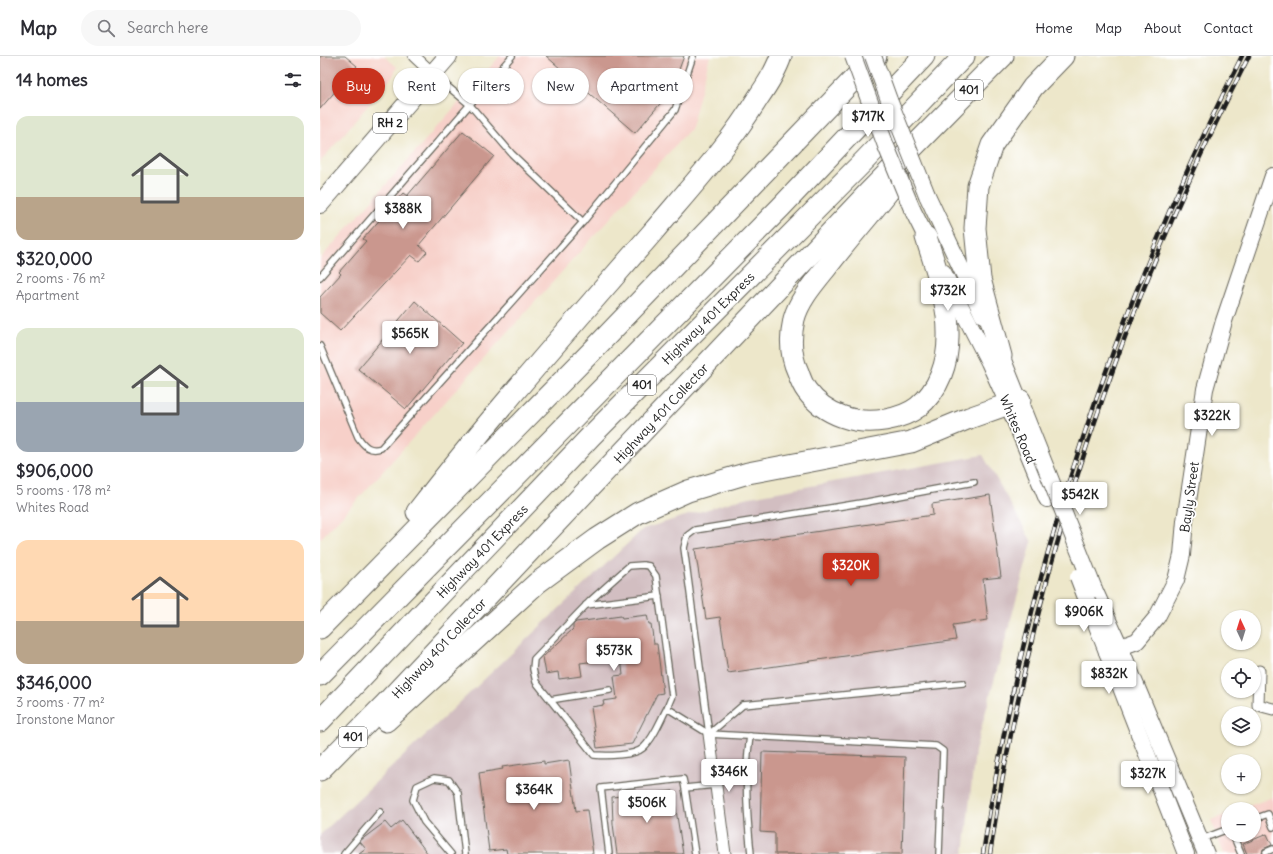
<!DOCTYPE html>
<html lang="en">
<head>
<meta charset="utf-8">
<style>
	:root { --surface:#fff; --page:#f7f7f7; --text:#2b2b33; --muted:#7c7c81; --line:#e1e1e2; --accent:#c8321e }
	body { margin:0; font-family:Delius,sans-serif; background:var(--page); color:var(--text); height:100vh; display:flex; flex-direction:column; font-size:15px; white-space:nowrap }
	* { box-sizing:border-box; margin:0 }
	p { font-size:13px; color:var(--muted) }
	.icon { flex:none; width:22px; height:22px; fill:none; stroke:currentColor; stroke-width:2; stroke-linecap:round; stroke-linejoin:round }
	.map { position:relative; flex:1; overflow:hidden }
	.side { display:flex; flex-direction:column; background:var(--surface); width:320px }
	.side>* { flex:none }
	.hud { position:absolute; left:12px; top:12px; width:380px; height:36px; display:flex; gap:8px }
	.needle { width:26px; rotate:356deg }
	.tools { position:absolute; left:901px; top:554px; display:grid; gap:8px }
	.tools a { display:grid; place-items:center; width:40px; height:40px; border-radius:50%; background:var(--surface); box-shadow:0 1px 3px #0004; font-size:20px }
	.price { position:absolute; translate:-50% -34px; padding:0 9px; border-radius:4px; background:#fff; color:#222; font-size:13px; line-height:26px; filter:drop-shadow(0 1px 2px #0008) }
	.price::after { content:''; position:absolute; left:50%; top:24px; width:12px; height:9px; margin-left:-6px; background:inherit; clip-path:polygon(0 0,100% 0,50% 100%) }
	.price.active { background:var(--accent); color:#fff }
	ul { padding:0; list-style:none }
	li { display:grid; align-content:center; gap:8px; height:212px; padding:0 16px }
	li span { display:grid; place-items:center; height:124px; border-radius:12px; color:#555 }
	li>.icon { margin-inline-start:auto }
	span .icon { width:72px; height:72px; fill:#fffc; stroke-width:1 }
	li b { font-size:17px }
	h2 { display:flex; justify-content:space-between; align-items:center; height:48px; padding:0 16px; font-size:17px }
	.pill { padding:0 14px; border-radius:18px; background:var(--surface); box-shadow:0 1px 3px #0004; font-size:14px; line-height:36px }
	.pill.active { background:var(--accent); color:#fff }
	header { display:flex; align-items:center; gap:24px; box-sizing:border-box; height:56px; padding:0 20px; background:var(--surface); border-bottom:1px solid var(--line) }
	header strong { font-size:19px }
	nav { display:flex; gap:22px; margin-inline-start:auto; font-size:14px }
	.search { width:280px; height:36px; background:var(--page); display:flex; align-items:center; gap:10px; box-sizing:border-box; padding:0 14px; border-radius:22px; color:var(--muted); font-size:15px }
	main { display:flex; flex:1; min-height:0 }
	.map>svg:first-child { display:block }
</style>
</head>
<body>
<header>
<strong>Map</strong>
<div class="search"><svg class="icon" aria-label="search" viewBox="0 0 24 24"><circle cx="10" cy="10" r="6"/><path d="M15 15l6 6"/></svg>Search here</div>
<nav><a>Home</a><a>Map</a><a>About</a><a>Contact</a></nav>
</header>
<main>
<section class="side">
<h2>14 homes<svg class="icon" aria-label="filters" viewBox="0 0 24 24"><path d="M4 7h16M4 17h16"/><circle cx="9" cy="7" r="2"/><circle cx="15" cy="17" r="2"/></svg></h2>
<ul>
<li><span style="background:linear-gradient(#dfe7d0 65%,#b9a48a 0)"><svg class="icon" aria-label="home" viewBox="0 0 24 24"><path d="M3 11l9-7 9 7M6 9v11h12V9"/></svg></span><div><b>$320,000</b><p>2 rooms · 76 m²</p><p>Apartment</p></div></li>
<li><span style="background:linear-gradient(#dfe7d0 60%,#9aa5b1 0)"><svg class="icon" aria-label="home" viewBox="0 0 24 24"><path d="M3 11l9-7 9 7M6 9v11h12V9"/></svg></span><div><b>$906,000</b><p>5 rooms · 178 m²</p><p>Whites Road</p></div></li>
<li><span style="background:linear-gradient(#ffd9b3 65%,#b9a48a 0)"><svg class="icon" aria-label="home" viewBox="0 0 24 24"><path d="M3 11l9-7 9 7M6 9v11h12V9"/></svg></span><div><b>$346,000</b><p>3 rooms · 77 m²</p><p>Ironstone Manor</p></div></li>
</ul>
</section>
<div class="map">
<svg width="953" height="798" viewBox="0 0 953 798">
	<rect width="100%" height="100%" fill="#fff"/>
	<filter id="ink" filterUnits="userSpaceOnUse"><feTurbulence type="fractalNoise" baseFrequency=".025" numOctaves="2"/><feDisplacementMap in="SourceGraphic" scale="8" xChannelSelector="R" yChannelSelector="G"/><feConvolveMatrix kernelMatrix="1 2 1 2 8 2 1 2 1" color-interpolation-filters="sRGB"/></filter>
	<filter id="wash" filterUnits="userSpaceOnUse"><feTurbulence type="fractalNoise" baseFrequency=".012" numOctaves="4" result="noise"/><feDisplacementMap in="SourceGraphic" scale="16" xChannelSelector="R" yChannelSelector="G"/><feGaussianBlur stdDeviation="0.9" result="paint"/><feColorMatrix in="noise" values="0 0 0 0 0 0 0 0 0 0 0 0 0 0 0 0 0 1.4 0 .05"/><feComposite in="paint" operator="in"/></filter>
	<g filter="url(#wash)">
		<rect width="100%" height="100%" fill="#ede7ca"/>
		<!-- built -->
		<g fill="#f7d0c9">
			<path d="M 0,0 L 64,0 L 77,11 L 73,20 L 0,106 Z"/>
			<path d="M 180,0 L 390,0 L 371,72 L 38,443 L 0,483 L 0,203 Z"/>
			<path d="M 953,741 L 953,798 L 904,798 L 891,764 L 908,758 L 908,779 L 934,779 L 934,753 L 921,753 Z"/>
		</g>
		<!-- industrial -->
		<path fill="#d2bec1" d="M 663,399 L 712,486 L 655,695 L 644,798 L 0,798 L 0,779 L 323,473 L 424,442 Z"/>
		<g id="blocks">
			<!-- building -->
			<g fill="#ca978e">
				<path d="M 0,0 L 25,0 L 37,10 L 0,53 Z"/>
				<path d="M 226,0 L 364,0 L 351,35 L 315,77 Z"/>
				<path d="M 143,75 L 174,100 L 99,189 L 107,196 L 99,205 L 91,199 L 20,275 L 0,257 L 0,241 L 21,218 L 19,216 L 46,185 L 43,183 L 83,137 L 87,140 Z"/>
				<path d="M 95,245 L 142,287 L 86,353 L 38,313 Z"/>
				<path d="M 670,439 L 681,521 L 663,523 L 668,564 L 633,569 L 636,584 L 408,617 L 400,561 L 386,563 L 375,493 L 613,459 L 612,448 Z"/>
				<path d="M 327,559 L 329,568 L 331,568 L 334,588 L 337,588 L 343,637 L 337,638 L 312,688 L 277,692 L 271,651 L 284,649 L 283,645 L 297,643 L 294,620 L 303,619 L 301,602 L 260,607 L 262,620 L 239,623 L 238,616 L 226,618 L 223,601 L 253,573 L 253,569 L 256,566 L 301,560 L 302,562 Z"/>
				<path d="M 442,696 L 585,701 L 582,798 L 455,798 L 455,777 L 440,776 Z"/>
				<path d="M 249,704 L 256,755 L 267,754 L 273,798 L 187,798 L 186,793 L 169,795 L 159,717 L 183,713 L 182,711 L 224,705 L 224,708 Z"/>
				<path d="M 353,735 L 363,798 L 297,798 L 293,768 L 292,741 Z"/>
				<path d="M 82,764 L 108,798 L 39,798 L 46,793 L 40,786 L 41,784 L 65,766 L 71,773 Z"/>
				<path d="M 947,778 L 952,789 L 943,793 L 942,798 L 927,798 L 923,788 Z"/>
			</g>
		</g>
	</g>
	<g filter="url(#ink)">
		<use href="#blocks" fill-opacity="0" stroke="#656359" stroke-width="1"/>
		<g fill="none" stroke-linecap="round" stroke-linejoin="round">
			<defs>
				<g id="lane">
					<path d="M 263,166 L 355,54 L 373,0"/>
					<path d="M 0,221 L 192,0"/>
					<path d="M 0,290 L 38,381 C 44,390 50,396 61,392 L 263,166 L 192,98 L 150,49 L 114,19"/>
					<path d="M 266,549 L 339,540"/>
					<path d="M 230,644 L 290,634"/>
					<path d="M 347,652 L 352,640 L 336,520 L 329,510 L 323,509 L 309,510 L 271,544 L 214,603 L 213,613 L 216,626 L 274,699 C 286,700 314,700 323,692 C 334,682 340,665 347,652 L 389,678 L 616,690 L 623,695 L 619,798"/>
					<path d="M 389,678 L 364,492 L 367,480 L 375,474 L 547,446 L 654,426"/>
					<path d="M 389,678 L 423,649 L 643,627"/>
					<path d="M 430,680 C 424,719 427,759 431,798"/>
					<path d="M 365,732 L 375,798"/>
					<path d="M 934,763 L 948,758 L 953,771"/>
					<path d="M 913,779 L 921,798"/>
					<path d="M 882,783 L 908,773"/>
					<path d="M 946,796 L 953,793"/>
					<path d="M 24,798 L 60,756"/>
					<path d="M 131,798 L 104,766 L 93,744 L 97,730 L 114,722 L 129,724 L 138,737 L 145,798"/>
					<path d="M 289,798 L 281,732 L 363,723 L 365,732 L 396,729"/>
				</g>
				<g id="street">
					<path d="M 94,0 L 112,17"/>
					<path d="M 939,615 L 938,649 L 953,653"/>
					<path d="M 389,678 L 405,798"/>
				</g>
				<g id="secondary">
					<path d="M 607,139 L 663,259"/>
					<path d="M 592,153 L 611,191"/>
					<path d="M 623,216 L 669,306 L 688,348 L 727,443"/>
					<path d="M 677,289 L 720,397"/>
					<path d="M 774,533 L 800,591 L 886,798"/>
					<path d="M 768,547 L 866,798"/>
					<path d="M 787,596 L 817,585 L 837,561 L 856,524 L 862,499 L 865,465 L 885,333 L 904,265 L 953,120"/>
				</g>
				<path id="primary" d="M 0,148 L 128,0"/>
				<g id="highway">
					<path d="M 578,123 C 555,153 529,182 506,212 C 494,227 479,244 474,263 C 470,281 470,299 478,316 C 480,322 483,330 487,335 C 505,359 536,369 565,364 C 576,362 589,358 598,351 C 619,334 628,307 628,281 C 629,247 616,213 606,181"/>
					<path d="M 681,300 L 660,223 L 655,172 L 658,130 L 672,89 L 713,31 L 743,0"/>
					<path d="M 97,456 C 171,360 252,269 332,177 C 369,133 408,91 438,42 C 447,29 456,15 461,0"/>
					<path d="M 0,572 L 275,292 L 556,0"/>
					<path d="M 0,619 L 461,151 L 604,0"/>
					<path d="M 0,665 L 271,380 L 545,104 L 644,0"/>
					<path d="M 66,665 L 217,527 L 277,483 L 318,457 L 368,435 L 428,417 L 591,386 L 649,362 L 700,344"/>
					<path d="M 0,714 L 66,647 L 549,136 L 683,0"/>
				</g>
			</defs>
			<!-- lane casing -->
			<use href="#lane" stroke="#656359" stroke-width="8"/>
			<!-- street casing -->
			<use href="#street" stroke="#656359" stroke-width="13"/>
			<!-- secondary casing -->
			<use href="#secondary" stroke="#656359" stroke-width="18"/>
			<!-- primary casing -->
			<use href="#primary" stroke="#656359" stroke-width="20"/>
			<!-- highway casing -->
			<use href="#highway" stroke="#656359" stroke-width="23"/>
			<!-- lane -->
			<use href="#lane" stroke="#fff" stroke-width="5.5"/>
			<!-- street -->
			<use href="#street" stroke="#fff" stroke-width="11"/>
			<!-- secondary -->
			<use href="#secondary" stroke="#fff" stroke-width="16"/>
			<!-- primary -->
			<use href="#primary" stroke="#fff" stroke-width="18"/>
			<!-- highway -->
			<use href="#highway" stroke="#fff" stroke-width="21"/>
			<defs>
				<g id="rail">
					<path d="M 663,798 C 704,521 796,250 922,0"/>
					<path d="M 670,798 C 711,522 802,248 929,0"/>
				</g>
			</defs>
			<!-- rail casing -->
			<use href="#rail" stroke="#1c1c1c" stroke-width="4.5"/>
			<!-- rail -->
			<use href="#rail" stroke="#fff" stroke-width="3" stroke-dasharray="9" stroke-linecap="butt"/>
			<defs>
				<g id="secondary-bridge">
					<path d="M 533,0 L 566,90 L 592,153"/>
					<path d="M 553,0 L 569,44 L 607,139"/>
					<path d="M 720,397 L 774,533"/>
					<path d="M 758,521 L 768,547"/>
				</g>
			</defs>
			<!-- secondary-bridge casing -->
			<use href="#secondary-bridge" stroke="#656359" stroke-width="18" stroke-linecap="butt"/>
			<!-- secondary-bridge -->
			<use href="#secondary-bridge" stroke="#fff" stroke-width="16"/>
		</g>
	</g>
	<g text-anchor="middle" stroke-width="3.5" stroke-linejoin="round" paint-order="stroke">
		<!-- shield labels -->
		<g fill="#fff" stroke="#606060" stroke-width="1">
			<rect x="635" y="24" width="28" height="20" rx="3"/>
			<rect x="53" y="57" width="34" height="20" rx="3"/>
			<rect x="308" y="319" width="28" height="20" rx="3"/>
			<rect x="19" y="671" width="28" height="20" rx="3"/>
		</g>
		<g font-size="12" font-weight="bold" fill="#1c1c1c">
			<text x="649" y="38">401</text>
			<text x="70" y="71">RH 2</text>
			<text x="322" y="333">401</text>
			<text x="33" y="685">401</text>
		</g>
		<!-- street labels -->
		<g font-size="13" fill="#1c1c1c" stroke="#fff">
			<text transform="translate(388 262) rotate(-45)" y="5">Highway 401 Express</text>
			<text transform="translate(341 357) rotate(-47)" y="5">Highway 401 Collector</text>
			<text transform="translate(698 373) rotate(67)" y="5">Whites Road</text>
			<text transform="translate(869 441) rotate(-82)" y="5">Bayly Street</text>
			<text transform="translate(162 495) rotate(-46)" y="5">Highway 401 Express</text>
			<text transform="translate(119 592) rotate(-47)" y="5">Highway 401 Collector</text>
		</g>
	</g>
</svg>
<div class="tools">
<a><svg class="needle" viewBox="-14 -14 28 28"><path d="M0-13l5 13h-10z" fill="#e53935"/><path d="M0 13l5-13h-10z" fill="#7c7c81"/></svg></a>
<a><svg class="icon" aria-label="locate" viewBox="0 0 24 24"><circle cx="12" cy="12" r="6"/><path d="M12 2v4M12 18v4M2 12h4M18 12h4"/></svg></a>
<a><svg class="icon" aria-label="layers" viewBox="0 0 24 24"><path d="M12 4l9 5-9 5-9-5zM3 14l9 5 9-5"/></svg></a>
<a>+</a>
<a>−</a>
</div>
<b class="price" style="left:548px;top:82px">$717K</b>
<b class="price" style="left:83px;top:174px">$388K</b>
<b class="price" style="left:628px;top:256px">$732K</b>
<b class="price" style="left:90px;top:299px">$565K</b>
<b class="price" style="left:892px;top:381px">$322K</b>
<b class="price" style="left:760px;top:460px">$542K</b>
<b class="price active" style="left:531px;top:531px">$320K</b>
<b class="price" style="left:764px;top:577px">$906K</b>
<b class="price" style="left:294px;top:616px">$573K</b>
<b class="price" style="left:789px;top:639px">$832K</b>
<b class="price" style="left:409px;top:737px">$346K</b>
<b class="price" style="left:828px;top:739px">$327K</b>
<b class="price" style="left:214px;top:755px">$364K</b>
<b class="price" style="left:327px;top:768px">$506K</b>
<div class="hud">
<a class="pill active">Buy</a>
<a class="pill">Rent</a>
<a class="pill">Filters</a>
<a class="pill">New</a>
<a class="pill">Apartment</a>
</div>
</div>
</main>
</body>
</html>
